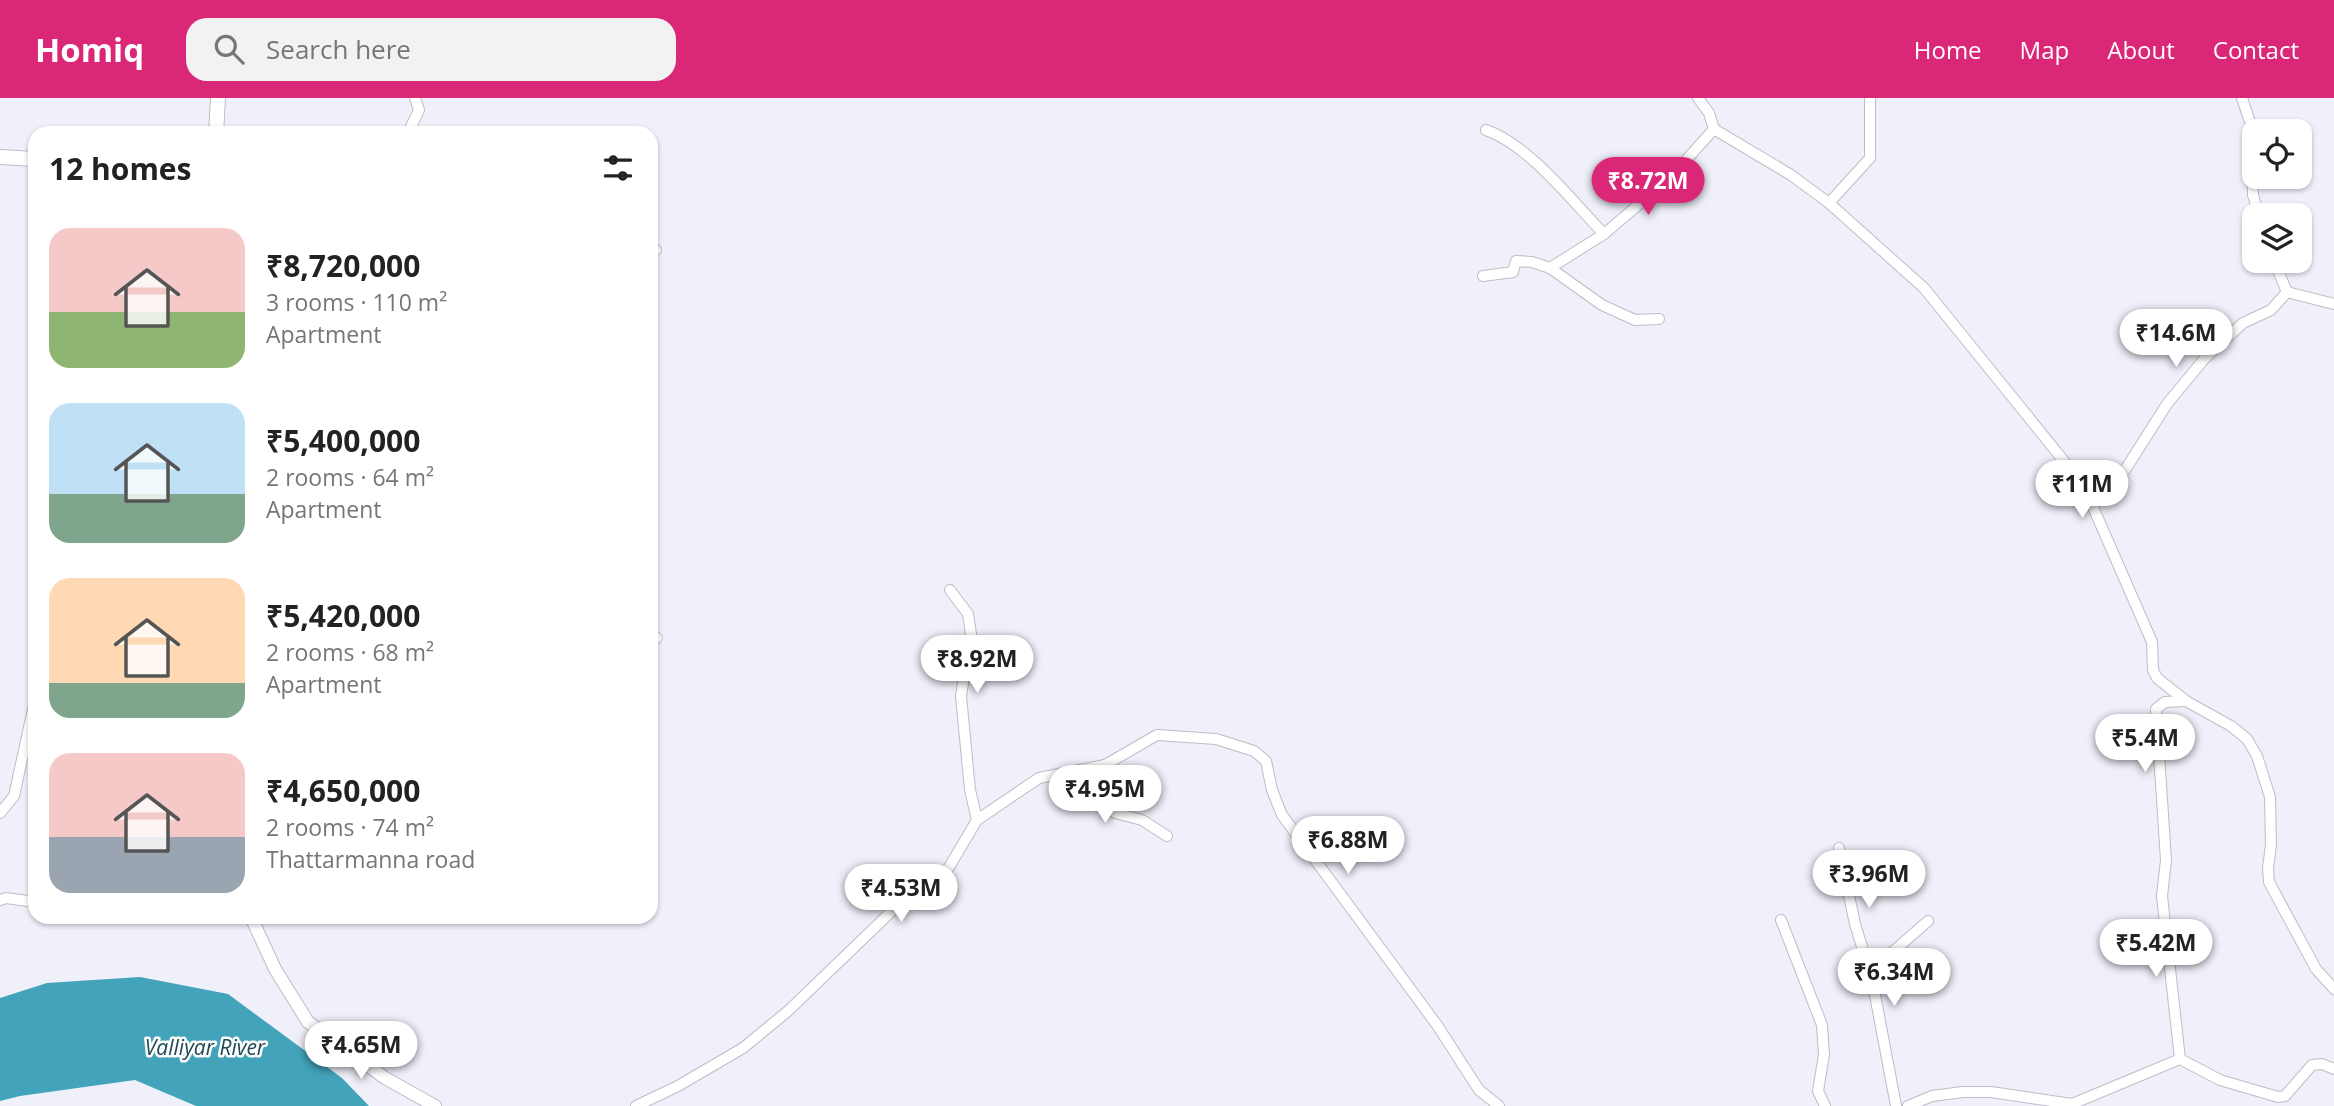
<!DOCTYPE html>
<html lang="en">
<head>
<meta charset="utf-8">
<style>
	:root { --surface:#fff; --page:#f2f2f2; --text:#222; --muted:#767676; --accent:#db2777 }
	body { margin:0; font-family:"Open Sans",sans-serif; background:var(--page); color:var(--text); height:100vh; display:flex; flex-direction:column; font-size:26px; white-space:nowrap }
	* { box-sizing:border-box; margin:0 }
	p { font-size:23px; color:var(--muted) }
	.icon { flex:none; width:38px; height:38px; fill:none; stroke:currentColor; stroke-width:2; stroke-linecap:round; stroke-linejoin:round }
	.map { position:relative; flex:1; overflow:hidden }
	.drawer { position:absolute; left:28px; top:28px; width:630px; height:798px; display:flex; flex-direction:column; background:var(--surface); border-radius:21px; box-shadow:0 2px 5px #0004 }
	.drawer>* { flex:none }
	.fabs { position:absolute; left:2242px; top:21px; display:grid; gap:14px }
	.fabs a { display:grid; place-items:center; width:70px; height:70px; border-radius:14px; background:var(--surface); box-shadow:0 2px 5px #0004; font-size:35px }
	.price { position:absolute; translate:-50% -60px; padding:0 16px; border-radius:24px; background:#fff; color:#222; font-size:23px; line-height:46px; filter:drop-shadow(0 2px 4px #0008) }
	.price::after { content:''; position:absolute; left:50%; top:42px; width:21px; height:16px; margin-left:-10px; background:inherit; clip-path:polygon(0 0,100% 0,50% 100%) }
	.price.active { background:var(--accent); color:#fff }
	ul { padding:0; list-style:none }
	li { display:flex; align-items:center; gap:21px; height:175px; padding:0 21px }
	li span { display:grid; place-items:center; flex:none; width:196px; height:140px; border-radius:21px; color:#555 }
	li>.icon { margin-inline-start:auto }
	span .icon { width:84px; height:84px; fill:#fffc; stroke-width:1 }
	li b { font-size:30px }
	h2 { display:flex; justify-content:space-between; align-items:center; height:84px; padding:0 21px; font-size:30px }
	header { display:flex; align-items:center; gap:42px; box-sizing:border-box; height:98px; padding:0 35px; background:var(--accent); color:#fff }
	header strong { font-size:33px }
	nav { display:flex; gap:38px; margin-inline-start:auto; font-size:24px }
	.search { width:490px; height:63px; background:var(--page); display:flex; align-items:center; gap:18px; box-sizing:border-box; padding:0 24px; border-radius:21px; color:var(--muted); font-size:26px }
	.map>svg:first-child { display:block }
</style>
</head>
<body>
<header>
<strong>Homiq</strong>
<div class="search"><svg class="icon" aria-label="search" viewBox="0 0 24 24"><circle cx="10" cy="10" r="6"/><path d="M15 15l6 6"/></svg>Search here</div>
<nav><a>Home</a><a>Map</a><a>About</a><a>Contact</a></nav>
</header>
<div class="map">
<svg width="2334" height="1008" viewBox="0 0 2334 1008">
	<rect width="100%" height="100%" fill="#eff0fa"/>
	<!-- water -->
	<path fill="#42a3ba" d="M 140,879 L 228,896 L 342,980 L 369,1008 L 196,1008 L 135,982 L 20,998 L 0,1003 L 0,900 L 47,885 Z"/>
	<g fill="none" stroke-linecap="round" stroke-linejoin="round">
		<defs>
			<g id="minor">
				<path d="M 1698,0 L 1709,15 L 1714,31 L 1791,77 L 1829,105 L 1924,190 L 2076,378 L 2086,393 L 2152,544 L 2153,572 L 2157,580 L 2186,603 L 2231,628 L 2247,641 L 2257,658 L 2270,699 L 2271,747 L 2268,770 L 2269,784 L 2316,871 L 2334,891"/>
				<path d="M 2242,0 L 2252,30 L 2253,97 L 2259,117"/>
				<path d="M 1486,32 C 1529,47 1572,103 1604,136"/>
				<path d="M 408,35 L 419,12 L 415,0"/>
				<path d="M 1829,105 L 1870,60 L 1870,0"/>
				<path d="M 651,154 L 656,152"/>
				<path d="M 1550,170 L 1604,136 L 1670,80 L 1714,31"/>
				<path d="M 1483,178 L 1513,174 L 1516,163 L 1532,164 L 1550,170 L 1602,207 L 1635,222 L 1659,221"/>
				<path d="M 2287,194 L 2334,206"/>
				<path d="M 2086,393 L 2125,372 L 2167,306 L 2205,260 L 2243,225 L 2271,212 L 2287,194 L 2274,163"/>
				<path d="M 950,492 L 968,516 L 971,536 L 961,598 L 970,692 L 977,722"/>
				<path d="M 651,537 L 657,540"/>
				<path d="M 1105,667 L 1115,715 L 1142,722 L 1167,738"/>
				<path d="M 0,715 L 14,698 L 35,602"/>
				<path d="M 1839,750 L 1855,826 L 1872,881"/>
				<path d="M 0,802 L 6,800 L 35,804"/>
				<path d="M 1781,822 L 1822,927 L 1824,957 L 1818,993 L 1825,1008"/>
				<path d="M 2180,961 L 2162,798 L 2166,762 L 2156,611 L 2165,604 L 2186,603"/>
				<path d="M 636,1008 L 678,988 L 743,950 L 788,913 L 895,810 L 945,776 L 977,722 L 1039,680 L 1105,667 L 1157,637 L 1216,641 L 1254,653 L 1266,663 L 1272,692 L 1282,717 L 1437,927 L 1479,992 L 1499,1008"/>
				<path d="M 1896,1008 L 1872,881 L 1880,865 L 1928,823"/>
				<path d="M 1908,1008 L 1932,998 L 1963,994 L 1991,994 L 2072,1006 L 2180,961 L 2220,982 L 2278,999 L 2285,998 L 2312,967 L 2322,966 L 2334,971"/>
			</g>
			<path id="tertiary" d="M 251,819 L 275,871 L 308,924 L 385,980 L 435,1008"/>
			<g id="secondary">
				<path d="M 216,35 L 218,0"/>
				<path d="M 0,59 L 35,61"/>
			</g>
		</defs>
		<!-- minor casing -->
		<use href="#minor" stroke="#bcbdc7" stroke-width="12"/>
		<!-- tertiary casing -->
		<use href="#tertiary" stroke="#bcbdc7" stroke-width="14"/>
		<!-- secondary casing -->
		<use href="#secondary" stroke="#bcbdc7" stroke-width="16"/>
		<!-- minor -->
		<use href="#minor" stroke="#fff" stroke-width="10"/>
		<!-- tertiary -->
		<use href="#tertiary" stroke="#fff" stroke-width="12"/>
		<!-- secondary -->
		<use href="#secondary" stroke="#fff" stroke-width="14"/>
	</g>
	<g text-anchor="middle" stroke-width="5" stroke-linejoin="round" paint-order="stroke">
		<!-- water labels -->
		<g font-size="21" font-style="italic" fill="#204a55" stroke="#fefefe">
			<text x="205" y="957">Valliyar River</text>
		</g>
	</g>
</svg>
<div class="fabs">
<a><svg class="icon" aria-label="locate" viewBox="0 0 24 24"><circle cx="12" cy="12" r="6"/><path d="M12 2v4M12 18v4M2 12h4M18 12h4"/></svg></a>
<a><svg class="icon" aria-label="layers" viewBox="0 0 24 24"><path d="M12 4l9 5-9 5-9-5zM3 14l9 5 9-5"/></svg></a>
</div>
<b class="price active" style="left:1648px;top:119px">₹8.72M</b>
<b class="price" style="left:2176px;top:271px">₹14.6M</b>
<b class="price" style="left:2082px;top:422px">₹11M</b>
<b class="price" style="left:977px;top:597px">₹8.92M</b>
<b class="price" style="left:2145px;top:676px">₹5.4M</b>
<b class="price" style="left:1105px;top:727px">₹4.95M</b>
<b class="price" style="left:1348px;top:778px">₹6.88M</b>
<b class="price" style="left:1869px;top:812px">₹3.96M</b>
<b class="price" style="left:901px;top:826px">₹4.53M</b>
<b class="price" style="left:2156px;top:881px">₹5.42M</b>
<b class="price" style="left:1894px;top:910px">₹6.34M</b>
<b class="price" style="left:361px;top:983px">₹4.65M</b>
<section class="drawer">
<h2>12 homes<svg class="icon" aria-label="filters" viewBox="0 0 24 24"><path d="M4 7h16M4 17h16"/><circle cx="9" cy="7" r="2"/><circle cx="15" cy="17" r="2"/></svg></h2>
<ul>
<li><span style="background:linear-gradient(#f6c9c9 60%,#8fb573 0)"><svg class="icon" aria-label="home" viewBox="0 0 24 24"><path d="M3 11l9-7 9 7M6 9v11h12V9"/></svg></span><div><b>₹8,720,000</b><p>3 rooms · 110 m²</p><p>Apartment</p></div></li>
<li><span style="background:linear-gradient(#bfe0f5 65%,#7fa58c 0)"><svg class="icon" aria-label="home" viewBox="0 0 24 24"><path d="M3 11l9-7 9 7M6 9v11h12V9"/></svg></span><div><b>₹5,400,000</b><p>2 rooms · 64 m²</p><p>Apartment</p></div></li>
<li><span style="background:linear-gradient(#ffd9b3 75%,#7fa58c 0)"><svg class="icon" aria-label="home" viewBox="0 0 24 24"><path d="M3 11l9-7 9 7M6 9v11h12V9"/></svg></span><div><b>₹5,420,000</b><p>2 rooms · 68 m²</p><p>Apartment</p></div></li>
<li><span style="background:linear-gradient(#f6c9c9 60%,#9aa5b1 0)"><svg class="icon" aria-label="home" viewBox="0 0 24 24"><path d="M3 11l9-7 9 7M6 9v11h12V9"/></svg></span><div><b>₹4,650,000</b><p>2 rooms · 74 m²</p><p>Thattarmanna road</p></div></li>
</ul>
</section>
</div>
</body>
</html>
